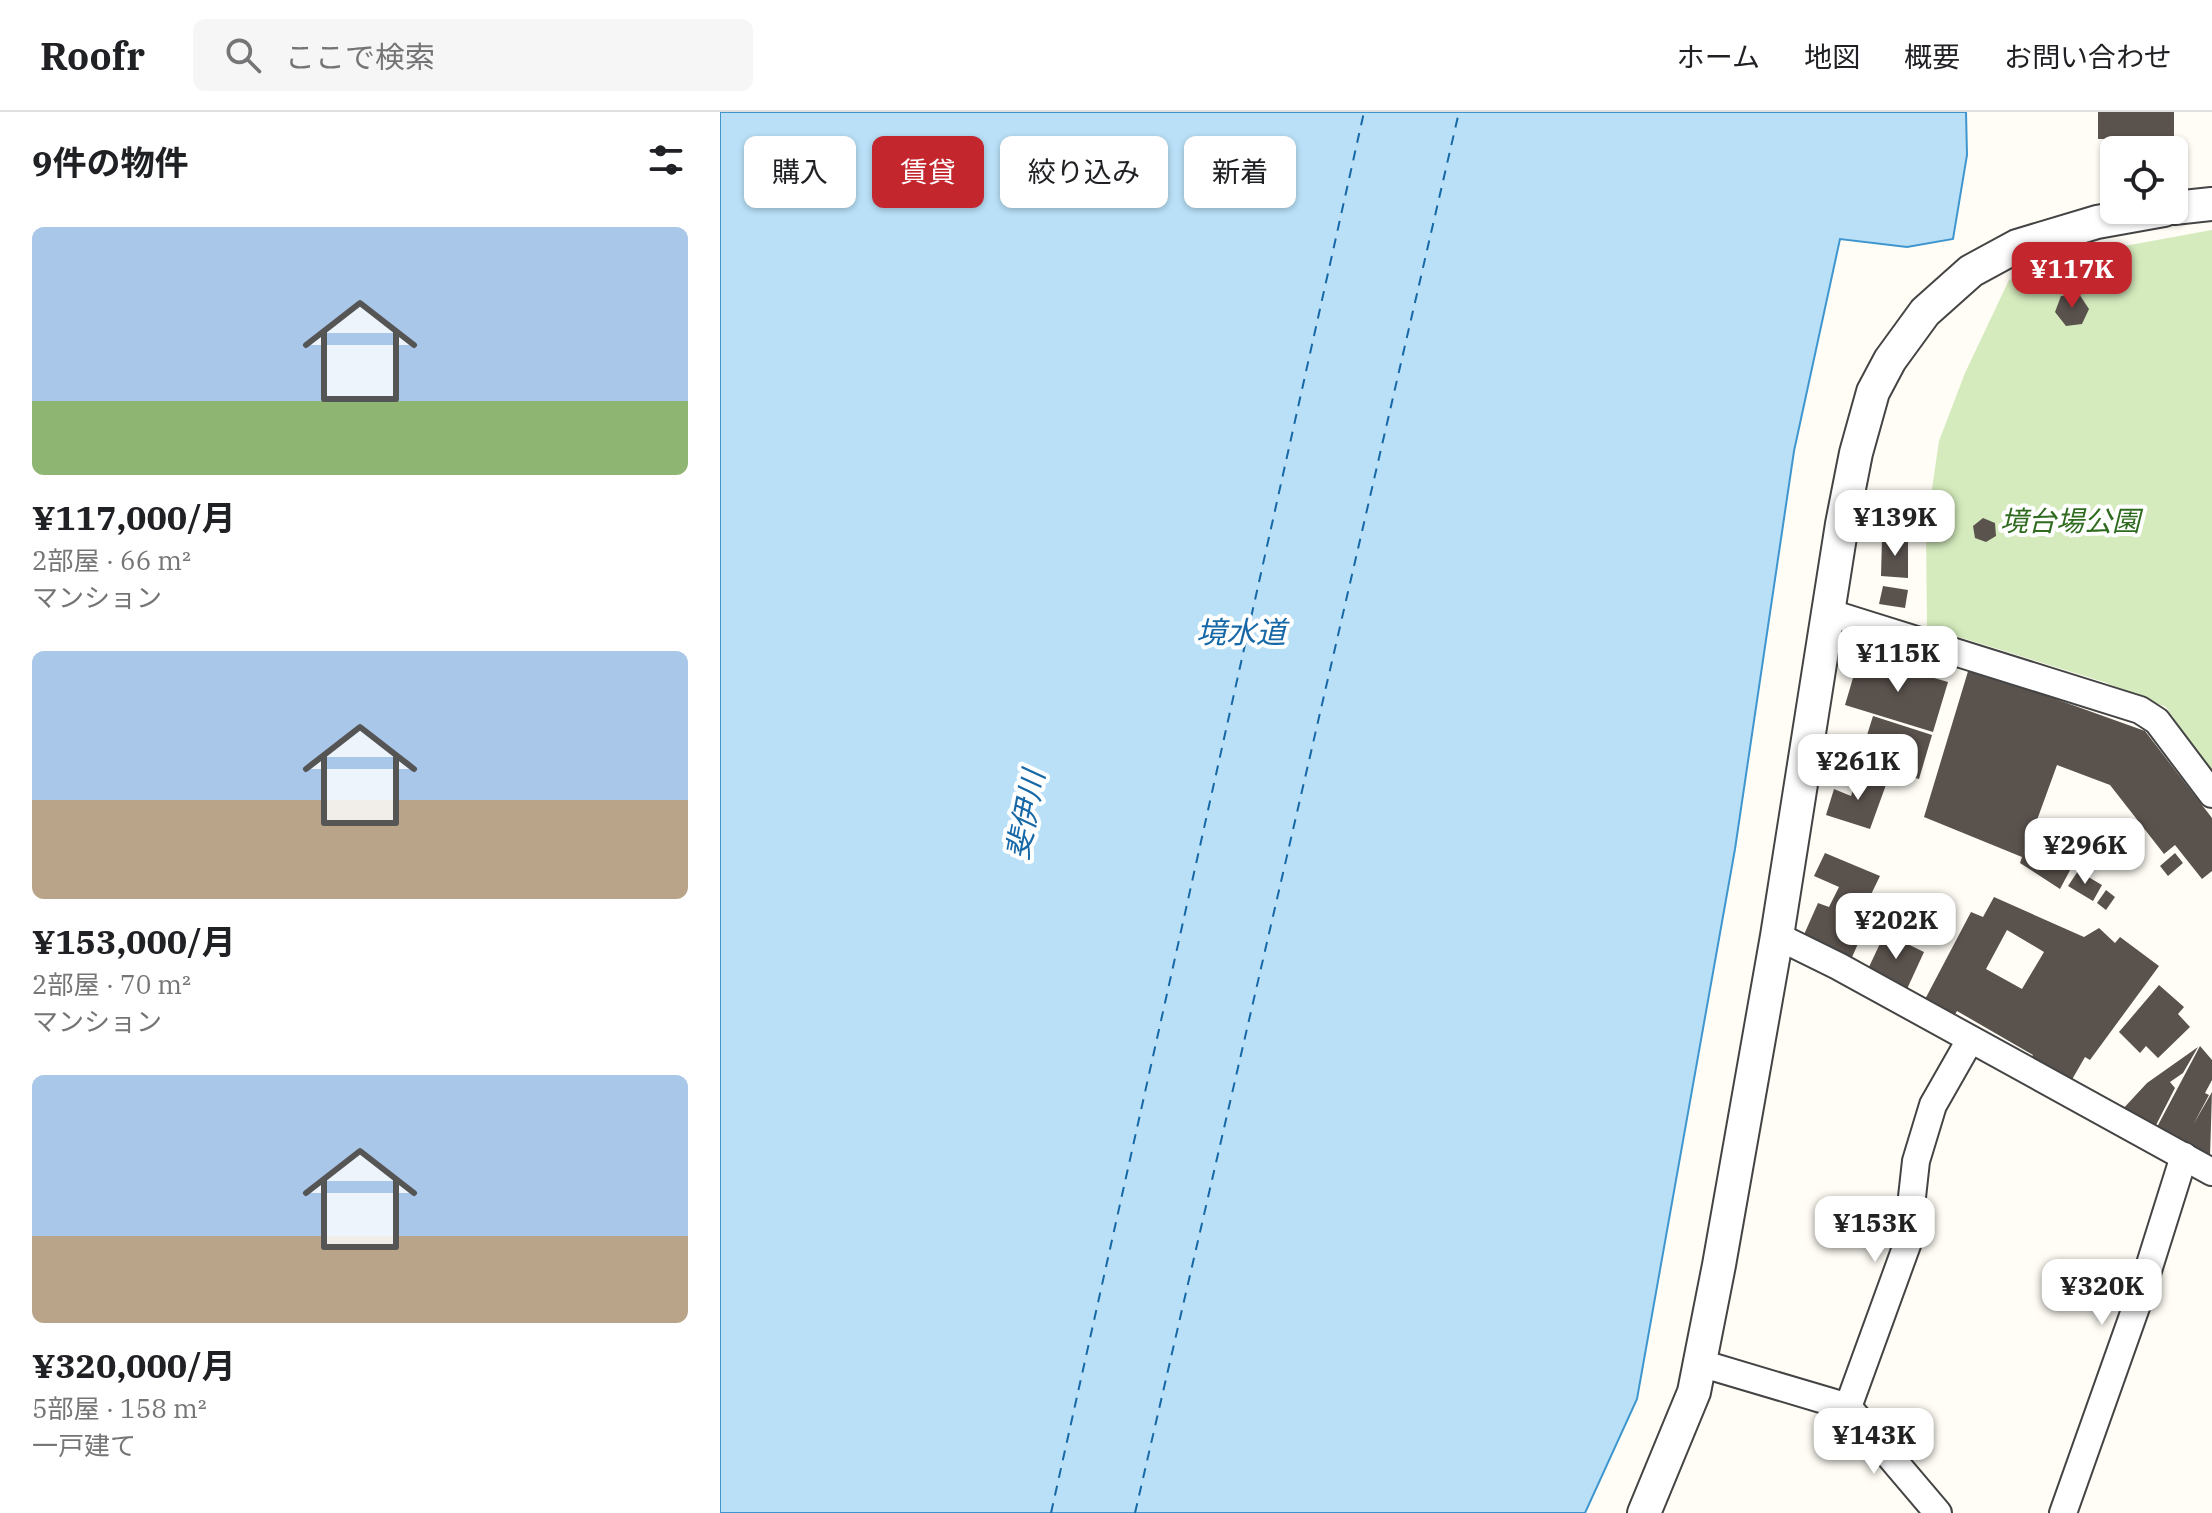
<!DOCTYPE html>
<html lang="ja">
<head>
<meta charset="utf-8">
<style>
	:root { --surface:#fff; --page:#f6f6f6; --text:#202124; --muted:#757577; --line:#e0e0e0; --accent:#c4262e }
	body { margin:0; font-family:"IBM Plex Serif","Noto Sans JP",serif; background:var(--page); color:var(--text); height:100vh; display:flex; flex-direction:column; font-size:30px; white-space:nowrap }
	* { box-sizing:border-box; margin:0 }
	p { font-size:26px; color:var(--muted) }
	.icon { flex:none; width:44px; height:44px; fill:none; stroke:currentColor; stroke-width:2; stroke-linecap:round; stroke-linejoin:round }
	.map { position:relative; flex:1; overflow:hidden }
	.sheet { display:flex; flex-direction:column; background:var(--surface); width:720px }
	.sheet>* { flex:none }
	.guide { position:absolute; left:24px; top:24px; width:760px; height:72px; display:flex; gap:16px }
	.fabs { position:absolute; left:1380px; top:24px; display:grid; gap:16px }
	.fabs a { display:grid; place-items:center; width:88px; height:88px; border-radius:12px; background:var(--surface); box-shadow:0 2px 6px #0004; font-size:40px }
	.price { position:absolute; translate:-50% -68px; padding:0 18px; border-radius:16px; background:#fff; color:#222; font-size:26px; line-height:52px; filter:drop-shadow(0 2px 4px #0008) }
	.price::after { content:''; position:absolute; left:50%; top:48px; width:24px; height:18px; margin-left:-12px; background:inherit; clip-path:polygon(0 0,100% 0,50% 100%) }
	.price.selected { background:var(--accent); color:#fff }
	ul { padding:0; list-style:none }
	li { display:grid; align-content:center; gap:16px; height:424px; padding:0 32px }
	li span { display:grid; place-items:center; height:248px; border-radius:12px; color:#555 }
	li>.icon { margin-inline-start:auto }
	span .icon { width:144px; height:144px; fill:#fffc; stroke-width:1 }
	li b { font-size:34px }
	h2 { display:flex; justify-content:space-between; align-items:center; height:96px; padding:0 32px; font-size:34px }
	.pill { padding:0 28px; border-radius:12px; background:var(--surface); box-shadow:0 2px 6px #0004; font-size:28px; line-height:72px }
	.pill.selected { background:var(--accent); color:#fff }
	header { display:flex; align-items:center; gap:48px; box-sizing:border-box; height:112px; padding:0 40px; background:var(--surface); border-bottom:2px solid var(--line) }
	header strong { font-size:38px }
	nav { display:flex; gap:44px; margin-inline-start:auto; font-size:28px }
	.search { width:560px; height:72px; background:var(--page); display:flex; align-items:center; gap:20px; box-sizing:border-box; padding:0 28px; border-radius:12px; color:var(--muted); font-size:30px }
	main { display:flex; flex:1; min-height:0 }
	.map>svg:first-child { display:block }
</style>
</head>
<body>
<header>
<strong>Roofr</strong>
<div class="search"><svg class="icon" aria-label="search" viewBox="0 0 24 24"><circle cx="10" cy="10" r="6"/><path d="M15 15l6 6"/></svg>ここで検索</div>
<nav><a>ホーム</a><a>地図</a><a>概要</a><a>お問い合わせ</a></nav>
</header>
<main>
<section class="sheet">
<h2>9件の物件<svg class="icon" aria-label="filters" viewBox="0 0 24 24"><path d="M4 7h16M4 17h16"/><circle cx="9" cy="7" r="2"/><circle cx="15" cy="17" r="2"/></svg></h2>
<ul>
<li><span style="background:linear-gradient(#a9c7e8 70%,#8fb573 0)"><svg class="icon" aria-label="home" viewBox="0 0 24 24"><path d="M3 11l9-7 9 7M6 9v11h12V9"/></svg></span><div><b>¥117,000/月</b><p>2部屋 · 66 m²</p><p>マンション</p></div></li>
<li><span style="background:linear-gradient(#a9c7e8 60%,#b9a48a 0)"><svg class="icon" aria-label="home" viewBox="0 0 24 24"><path d="M3 11l9-7 9 7M6 9v11h12V9"/></svg></span><div><b>¥153,000/月</b><p>2部屋 · 70 m²</p><p>マンション</p></div></li>
<li><span style="background:linear-gradient(#a9c7e8 65%,#b9a48a 0)"><svg class="icon" aria-label="home" viewBox="0 0 24 24"><path d="M3 11l9-7 9 7M6 9v11h12V9"/></svg></span><div><b>¥320,000/月</b><p>5部屋 · 158 m²</p><p>一戸建て</p></div></li>
</ul>
</section>
<div class="map">
<svg width="1492" height="1401" viewBox="0 0 1492 1401">
	<rect width="100%" height="100%" fill="#fffdf5"/>
	<!-- green -->
	<path fill="#d5ebbd" d="M 1492,118 L 1492,661 L 1446,595 L 1384,570 L 1207,515 L 1206,418 L 1219,329 L 1245,261 L 1289,168 L 1344,145 Z"/>
	<!-- water -->
	<path fill="#b9e0f7" stroke="#3f96cf" stroke-width="2" d="M 0,0 L 1246,0 L 1247,43 L 1233,127 L 1187,135 L 1120,127 L 1074,339 L 1015,737 L 917,1287 L 865,1401 L 0,1401 Z"/>
	<g fill="none" stroke-linecap="round" stroke-linejoin="round">
		<!-- ferry -->
		<g stroke="#1768a6" stroke-width="2" stroke-dasharray="10 8" stroke-linecap="butt">
			<path d="M 331,1401 L 644,0"/>
			<path d="M 415,1401 L 739,0"/>
		</g>
	</g>
	<!-- building -->
	<g fill="#5a524d" fill-rule="evenodd">
		<rect x="1378" y="0" width="76" height="27"/>
		<path d="M 1359,182 L 1369,197 L 1362,212 L 1346,214 L 1335,200 L 1341,184 Z"/>
		<path d="M 1263,406 L 1275,411 L 1276,424 L 1266,430 L 1255,426 L 1253,414 Z"/>
		<path d="M 1162,426 L 1188,426 L 1188,466 L 1161,464 Z"/>
		<path d="M 1163,474 L 1188,478 L 1185,496 L 1159,492 Z"/>
		<path d="M 1138,549 L 1174,560 L 1177,549 L 1198,556 L 1197,561 L 1228,570 L 1213,620 L 1125,593 Z"/>
		<path d="M 1249,556 L 1425,619 L 1492,706 L 1492,759 L 1482,767 L 1455,733 L 1444,742 L 1390,673 L 1337,653 L 1313,719 L 1356,747 L 1340,777 L 1300,751 L 1302,745 L 1204,705 Z"/>
		<path d="M 1153,604 L 1212,623 L 1199,667 L 1139,649 Z"/>
		<path d="M 1138,661 L 1167,670 L 1150,717 L 1106,703 L 1114,677 L 1131,684 Z"/>
		<path d="M 1105,741 L 1160,764 L 1140,805 L 1148,809 L 1129,852 L 1082,827 L 1098,791 L 1109,795 L 1119,775 L 1094,764 Z"/>
		<path d="M 1455,741 L 1463,751 L 1448,764 L 1440,754 Z"/>
		<path d="M 1358,759 L 1382,773 L 1373,789 L 1348,774 Z"/>
		<path d="M 1386,778 L 1395,785 L 1386,798 L 1377,791 Z"/>
		<path d="M 1274,785 L 1364,825 L 1379,816 L 1395,831 L 1400,825 L 1439,854 L 1370,948 L 1365,945 L 1350,971 L 1309,948 L 1313,943 L 1237,899 L 1231,909 L 1202,893 L 1251,800 L 1263,805 ZM 1287,818 L 1324,840 L 1302,877 L 1266,857 Z"/>
		<path d="M 1165,821 L 1204,840 L 1187,877 L 1148,857 Z"/>
		<path d="M 1439,873 L 1464,895 L 1458,902 L 1470,915 L 1438,946 L 1426,934 L 1420,941 L 1399,920 Z"/>
		<path d="M 1480,934 L 1492,948 L 1492,968 L 1485,981 L 1489,983 L 1473,1013 L 1492,980 L 1490,1044 L 1437,1015 Z"/>
		<path d="M 1478,935 L 1463,961 L 1450,970 L 1455,976 L 1434,1017 L 1401,999 L 1427,971 Z"/>
	</g>
	<g fill="none" stroke-linecap="round" stroke-linejoin="round">
		<defs>
			<g id="minor">
				<path d="M 1110,501 L 1420,598 L 1437,609 L 1492,682"/>
				<path d="M 1057,824 L 1118,854 L 1492,1060"/>
				<path d="M 980,1251 L 1128,1295 L 1192,1119 L 1192,1085 L 1196,1049 L 1213,993 L 1250,928"/>
				<path d="M 1128,1295 L 1218,1401"/>
				<path d="M 1343,1401 L 1420,1184 L 1464,1044"/>
			</g>
			<g id="tertiary">
				<path d="M 1454,96 L 1492,92"/>
				<path d="M 924,1401 L 974,1280 L 999,1153 L 1057,824 L 1122,412 L 1136,341 L 1153,280 L 1170,248 L 1205,200 L 1251,159 L 1297,134 L 1377,110 L 1444,98"/>
			</g>
		</defs>
		<!-- minor casing -->
		<use href="#minor" stroke="#444" stroke-width="30"/>
		<!-- tertiary casing -->
		<use href="#tertiary" stroke="#444" stroke-width="36"/>
		<!-- minor -->
		<use href="#minor" stroke="#fff" stroke-width="26"/>
		<!-- tertiary -->
		<use href="#tertiary" stroke="#fff" stroke-width="32"/>
	</g>
	<g text-anchor="middle" stroke-width="8" stroke-linejoin="round" paint-order="stroke">
		<!-- park labels -->
		<g font-size="28" font-style="italic" fill="#2f6b1f" stroke="#fff">
			<text x="1350" y="419">境台場公園</text>
		</g>
		<!-- water labels -->
		<g font-size="30" font-style="italic" fill="#1768a6" stroke="#fff">
			<text x="521" y="531">境水道</text>
			<text transform="translate(306 703) rotate(-79)" y="10">斐伊川</text>
		</g>
	</g>
</svg>
<div class="fabs">
<a><svg class="icon" aria-label="locate" viewBox="0 0 24 24"><circle cx="12" cy="12" r="6"/><path d="M12 2v4M12 18v4M2 12h4M18 12h4"/></svg></a>
</div>
<b class="price selected" style="left:1352px;top:198px">¥117K</b>
<b class="price" style="left:1175px;top:446px">¥139K</b>
<b class="price" style="left:1178px;top:582px">¥115K</b>
<b class="price" style="left:1138px;top:690px">¥261K</b>
<b class="price" style="left:1365px;top:774px">¥296K</b>
<b class="price" style="left:1176px;top:849px">¥202K</b>
<b class="price" style="left:1155px;top:1152px">¥153K</b>
<b class="price" style="left:1382px;top:1215px">¥320K</b>
<b class="price" style="left:1154px;top:1364px">¥143K</b>
<div class="guide">
<a class="pill">購入</a>
<a class="pill selected">賃貸</a>
<a class="pill">絞り込み</a>
<a class="pill">新着</a>
</div>
</div>
</main>
</body>
</html>
